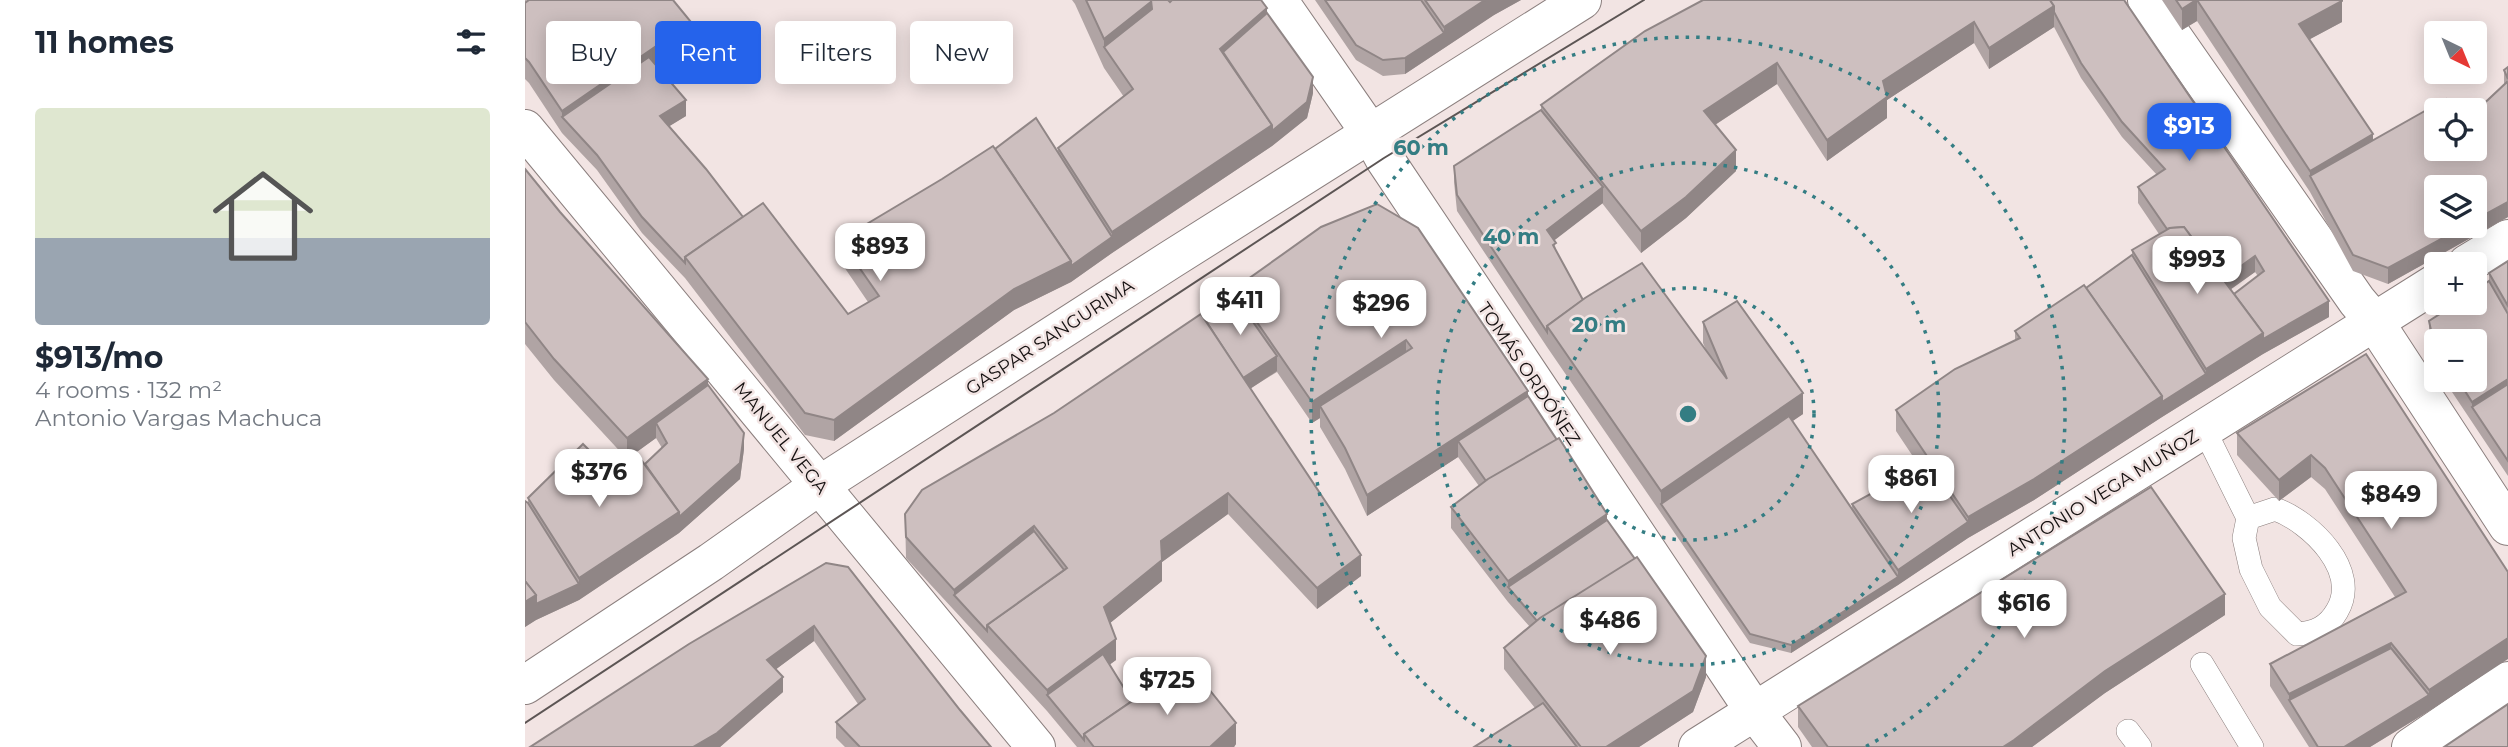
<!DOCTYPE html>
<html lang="en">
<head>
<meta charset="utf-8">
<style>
	:root { --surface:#fff; --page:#f2f2f3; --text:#1f2937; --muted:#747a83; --accent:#2563eb }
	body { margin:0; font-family:Montserrat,sans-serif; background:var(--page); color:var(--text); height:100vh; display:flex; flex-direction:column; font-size:26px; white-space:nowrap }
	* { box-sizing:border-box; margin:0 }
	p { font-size:23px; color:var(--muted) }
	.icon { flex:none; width:38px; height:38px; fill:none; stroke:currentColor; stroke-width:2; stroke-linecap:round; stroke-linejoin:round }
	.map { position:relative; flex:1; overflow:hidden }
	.details { display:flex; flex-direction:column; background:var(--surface); width:525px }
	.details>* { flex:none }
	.guide { position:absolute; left:21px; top:21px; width:665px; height:63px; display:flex; gap:14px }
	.needle { width:46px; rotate:137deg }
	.tools { position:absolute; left:1899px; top:21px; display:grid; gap:14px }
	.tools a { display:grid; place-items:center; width:63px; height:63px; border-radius:7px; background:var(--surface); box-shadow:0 4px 18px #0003; font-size:35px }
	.price { position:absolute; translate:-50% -60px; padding:0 16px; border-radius:14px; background:#fff; color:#222; font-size:23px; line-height:46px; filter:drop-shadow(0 2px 4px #0008) }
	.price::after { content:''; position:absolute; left:50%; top:42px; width:21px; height:16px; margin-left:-10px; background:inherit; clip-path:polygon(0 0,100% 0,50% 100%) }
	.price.current { background:var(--accent); color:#fff }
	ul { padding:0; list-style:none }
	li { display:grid; align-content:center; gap:14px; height:371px; padding:0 35px }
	li span { display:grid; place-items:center; height:217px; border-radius:7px; color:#555 }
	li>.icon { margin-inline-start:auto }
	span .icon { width:126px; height:126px; fill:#fffc; stroke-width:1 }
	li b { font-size:30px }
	h2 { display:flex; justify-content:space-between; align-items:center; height:84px; padding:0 35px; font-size:30px }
	.chip { padding:0 24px; border-radius:7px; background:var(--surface); box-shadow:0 4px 18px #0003; font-size:24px; line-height:63px }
	.chip.current { background:var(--accent); color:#fff }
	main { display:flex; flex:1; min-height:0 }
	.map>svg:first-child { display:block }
</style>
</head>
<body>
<main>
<section class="details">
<h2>11 homes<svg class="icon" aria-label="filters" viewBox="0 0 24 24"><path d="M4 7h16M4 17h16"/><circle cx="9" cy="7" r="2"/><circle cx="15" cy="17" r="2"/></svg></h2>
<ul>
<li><span style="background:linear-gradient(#dfe7d0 60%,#9aa5b1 0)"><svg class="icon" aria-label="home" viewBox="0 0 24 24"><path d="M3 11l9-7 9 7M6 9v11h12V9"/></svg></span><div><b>$913/mo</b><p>4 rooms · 132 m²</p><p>Antonio Vargas Machuca</p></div></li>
</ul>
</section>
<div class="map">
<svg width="1983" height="747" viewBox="0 0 1983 747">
	<rect width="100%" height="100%" fill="#f2e4e3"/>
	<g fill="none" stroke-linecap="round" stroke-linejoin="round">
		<defs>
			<g id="service">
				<path d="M 1679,429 L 1723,518 L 1719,538 L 1726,569 L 1745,607 L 1772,634 C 1790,633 1803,627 1812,611 C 1836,571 1786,522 1750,509 L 1723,518"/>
				<path d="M 1677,664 L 1727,747"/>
				<path d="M 1603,731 L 1615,747"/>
			</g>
			<g id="minor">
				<path d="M 753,0 L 846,134 L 859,158 L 1230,712 L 1257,747"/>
				<path d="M 1622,0 L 1832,301 L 1849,321 L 1983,526"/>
				<path d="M 0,129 L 511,747"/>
				<path d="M 1942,264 L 1983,239"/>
				<path d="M 0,685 L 186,562 L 295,485 L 645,260 L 1057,0"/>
				<path d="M 1173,747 L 1911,283"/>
				<path d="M 1886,747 L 1983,681"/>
			</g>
		</defs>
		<!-- service casing -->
		<use href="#service" stroke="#8b7f7e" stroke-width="24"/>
		<!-- minor casing -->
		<use href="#minor" stroke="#8b7f7e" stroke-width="40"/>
		<!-- service -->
		<use href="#service" stroke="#fff" stroke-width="23"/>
		<!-- minor -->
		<use href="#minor" stroke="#fff" stroke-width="38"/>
		<!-- tram -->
		<path stroke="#5c5554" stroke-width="2" d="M 0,723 L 859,158 L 1119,0"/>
	</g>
	<!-- wall -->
	<g fill="#b0a4a4" fill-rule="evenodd">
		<path d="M 0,0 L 166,44 L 132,67 L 161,116 L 144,126 L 218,217 L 323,314 L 343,302 L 315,261 L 315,240 L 470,149 L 533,153 L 533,148 L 599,97 L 579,68 L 550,4 L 547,0 L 736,0 L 742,13 L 788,93 L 782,118 L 747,146 L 587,253 L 546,282 L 489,310 L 309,441 L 280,435 L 160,278 L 117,233 L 72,170 L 37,133 L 4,83 L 0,79 Z"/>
		<path d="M 790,0 L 996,0 L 969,15 L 880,74 L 858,76 L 831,60 Z"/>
		<path d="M 1599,0 L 1804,317 L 1738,354 L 1637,417 L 1509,500 L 1443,538 L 1373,585 L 1266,653 L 1225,643 L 1022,347 L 932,211 L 929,182 L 929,166 L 1016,110 L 1016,105 L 1120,31 ZM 1529,27 L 1556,78 L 1597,137 L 1632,175 L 1613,187 L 1613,203 L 1634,234 L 1607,250 L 1607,255 L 1561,288 L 1490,331 L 1490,340 L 1371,410 L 1371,431 L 1395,467 L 1327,504 L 1327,510 L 1267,421 L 1278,414 L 1178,322 L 1178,343 L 1182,352 L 1058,300 L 1031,251 L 1029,240 L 1077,203 L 1116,253 L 1161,218 L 1211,171 L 1190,125 L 1252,84 L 1302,161 L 1362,118 L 1362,100 L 1449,43 L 1464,69 ZM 1730,272 L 1733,276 L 1709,294 L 1705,290 Z"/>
		<path d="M 1637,0 L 1817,0 L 1817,22 L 1785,39 L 1848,141 L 1911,149 L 1979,84 L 1979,70 L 1983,67 L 1983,217 L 1863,284 L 1828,271 L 1785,192 L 1672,21 L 1657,30 Z"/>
		<path d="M 0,169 L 35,212 L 183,385 L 219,449 L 215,479 L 154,533 L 54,600 L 11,620 L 0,627 L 0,501 L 3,503 L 3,498 L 93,479 L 120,464 L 137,448 L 131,438 L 102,459 L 29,380 L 0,344 Z"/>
		<path d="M 796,227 L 1003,396 L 1082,520 L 1181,677 L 1168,712 L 1114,747 L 949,747 L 1010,708 L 979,669 L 979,648 L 1005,627 L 983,602 L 926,528 L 926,507 L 954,486 L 933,457 L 842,516 L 820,469 L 795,427 L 795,418 L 787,423 L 752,372 L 726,388 L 836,576 L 792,609 L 703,514 L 637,562 L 637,581 L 585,623 L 591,660 L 584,665 L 607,701 L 711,744 L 709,747 L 552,747 L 522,711 L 381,558 L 380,514 L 529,413 L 679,318 L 709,295 L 709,289 Z"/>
		<path d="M 1983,261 L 1983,476 L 1919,380 L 1950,380 L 1911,341 L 1911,368 L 1909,365 L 1904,342 L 1904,321 L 1964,281 L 1964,273 Z"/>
		<path d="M 1841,354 L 1983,572 L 1904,711 L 1845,747 L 1784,747 L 1745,686 L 1745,664 L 1870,597 L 1800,489 L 1786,477 L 1754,501 L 1712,455 L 1712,433 Z"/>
		<path d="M 301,563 L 466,747 L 320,747 L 311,738 L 311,722 L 333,704 L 289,641 L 251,669 L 258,692 L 195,747 L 5,747 Z"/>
		<path d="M 1700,615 L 1580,693 L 1507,747 L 1287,747 L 1273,727 L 1273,706 Z"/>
	</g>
	<!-- shaded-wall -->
	<g fill="#908686">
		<path d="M 620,0 L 635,0 L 635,10 L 579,47 L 579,39 Z"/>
		<path d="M 960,0 L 996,0 L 969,15 L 880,74 L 880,58 L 919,33 L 919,27 Z"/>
		<path d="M 1672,0 L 1672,21 L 1657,30 L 1657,9 Z"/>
		<path d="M 1817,1 L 1817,22 L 1774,45 L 1774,24 Z"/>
		<path d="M 1529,6 L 1529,27 L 1464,69 L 1464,48 Z"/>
		<path d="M 742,8 L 742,29 L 702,64 L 695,49 Z"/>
		<path d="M 166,22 L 166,44 L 46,127 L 37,117 L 37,111 Z"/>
		<path d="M 1449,22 L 1449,43 L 1362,100 L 1362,118 L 1302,161 L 1302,140 L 1358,81 Z"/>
		<path d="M 1252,63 L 1252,84 L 1179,132 L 1179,111 Z"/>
		<path d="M 788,77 L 788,93 L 782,118 L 747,146 L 587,253 L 546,282 L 489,310 L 309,441 L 309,420 L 489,289 L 587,237 L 587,232 Z"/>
		<path d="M 161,100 L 161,116 L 135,132 L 135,116 Z"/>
		<path d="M 1848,134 L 1848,155 L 1785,176 L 1785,171 Z"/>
		<path d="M 1211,150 L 1211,171 L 1161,218 L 1116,253 L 1116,231 Z"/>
		<path d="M 1078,187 L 1078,203 L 1022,246 L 1022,230 Z"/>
		<path d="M 1983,202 L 1983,217 L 1863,284 L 1863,268 L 1940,226 L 1950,226 L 1950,220 Z"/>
		<path d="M 1730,256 L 1730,272 L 1696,296 L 1696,281 Z"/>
		<path d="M 1804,301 L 1804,317 L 1738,354 L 1637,417 L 1509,500 L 1443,538 L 1373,585 L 1266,653 L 1266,645 L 1373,577 L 1373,570 L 1443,522 L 1443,517 L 1637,396 L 1681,374 L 1681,369 L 1738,333 Z"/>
		<path d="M 881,340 L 881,361 L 795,406 L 795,418 L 787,423 L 787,402 Z"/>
		<path d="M 752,356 L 752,371 L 716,395 L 716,379 Z"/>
		<path d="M 183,379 L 183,400 L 131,423 L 131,438 L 102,459 L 102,438 Z"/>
		<path d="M 1983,379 L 1983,400 L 1947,407 L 1947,402 Z"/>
		<path d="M 1003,391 L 1003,412 L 933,441 L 933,457 L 842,516 L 842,495 Z"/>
		<path d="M 1278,393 L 1278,414 L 1140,509 L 1136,504 L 1136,491 Z"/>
		<path d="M 219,433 L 219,449 L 215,479 L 154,533 L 54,600 L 11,620 L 0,627 L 0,602 L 11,595 L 54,584 L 54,578 Z"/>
		<path d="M 1786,455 L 1786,477 L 1754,501 L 1754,480 Z"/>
		<path d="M 703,493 L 703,514 L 637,562 L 637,581 L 579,628 L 579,607 L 636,541 Z"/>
		<path d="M 1082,514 L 1082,535 L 983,587 L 983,581 Z"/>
		<path d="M 509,526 L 509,547 L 429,595 L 429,590 Z"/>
		<path d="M 836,555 L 836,576 L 792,609 L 792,588 Z"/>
		<path d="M 1700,594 L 1700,615 L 1580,693 L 1507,747 L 1478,747 L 1580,671 Z"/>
		<path d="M 289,626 L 289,641 L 242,676 L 242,660 Z"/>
		<path d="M 1983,638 L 1983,659 L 1904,711 L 1904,690 Z"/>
		<path d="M 591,639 L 591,660 L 530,705 L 522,695 L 522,711 L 522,690 Z"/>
		<path d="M 1866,643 L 1866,664 L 1764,700 L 1764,694 Z"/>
		<path d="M 1181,656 L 1181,677 L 1168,712 L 1114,747 L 1081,747 Z"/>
		<path d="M 258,677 L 258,692 L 195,747 L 168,747 Z"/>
		<path d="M 1904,695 L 1904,711 L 1845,747 L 1819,747 Z"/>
		<path d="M 711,723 L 711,744 L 709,747 L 685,747 Z"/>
	</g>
	<!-- building -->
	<g fill="#cdbfbf" stroke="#908686" stroke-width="2">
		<path d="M 4,0 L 148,0 L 166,22 L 37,111 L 4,62 L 0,58 L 0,3 Z"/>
		<path d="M 561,0 L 626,0 L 627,1 L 579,39 Z"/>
		<path d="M 626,0 L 643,0 L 645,2 L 647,0 L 736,0 L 742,8 L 695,49 L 747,125 L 587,232 L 533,148 L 608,89 L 579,47 L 627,9 Z"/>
		<path d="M 800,0 L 896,0 L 919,33 L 880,58 L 858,60 L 831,45 Z"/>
		<path d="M 900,0 L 960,0 L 919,27 Z"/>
		<path d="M 1178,0 L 1525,0 L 1529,6 L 1464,48 L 1449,22 L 1358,81 L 1362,97 L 1302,140 L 1252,63 L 1179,111 L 1211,150 L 1161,197 L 1116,231 L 1016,105 L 1120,31 Z"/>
		<path d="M 1525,0 L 1599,0 L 1804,301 L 1738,339 L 1738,333 L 1709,294 L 1739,271 L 1730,256 L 1698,279 L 1659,227 L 1645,228 L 1642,229 L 1613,187 L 1640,169 L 1597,122 L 1556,63 L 1529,12 L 1529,6 Z"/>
		<path d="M 1651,0 L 1671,0 L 1657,9 Z"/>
		<path d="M 1672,0 L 1817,0 L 1817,1 L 1774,24 L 1848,134 L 1785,171 Z"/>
		<path d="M 742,13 L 788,77 L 782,102 L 747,131 L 747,125 L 698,52 Z"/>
		<path d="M 124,57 L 161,100 L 135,116 L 181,169 L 218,217 L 160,257 L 160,263 L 117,217 L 72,155 L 37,117 Z"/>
		<path d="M 1983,67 L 1983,79 L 1979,70 Z"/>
		<path d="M 1982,82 L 1983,84 L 1983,202 L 1950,220 L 1950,187 L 1911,187 L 1911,226 L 1940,226 L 1863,268 L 1828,255 L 1785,176 L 1921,99 L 1927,110 L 1911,110 L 1911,149 L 1950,149 L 1950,112 Z"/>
		<path d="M 1016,110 L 1078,187 L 1022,230 L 1031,243 L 1028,245 L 1058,300 L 1022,326 L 1022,332 L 932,195 L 929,166 Z"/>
		<path d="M 511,118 L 587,237 L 546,266 L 546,261 L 470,149 Z"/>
		<path d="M 468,146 L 546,261 L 489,289 L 309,420 L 280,413 L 160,257 L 238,203 L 323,314 L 354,296 L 315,240 L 417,179 Z"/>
		<path d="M 0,169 L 35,212 L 183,379 L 102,438 L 29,359 L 0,322 Z"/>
		<path d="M 852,204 L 893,228 L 1003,391 L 842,495 L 820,448 L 795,406 L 887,348 L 881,340 L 787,402 L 709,289 L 796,227 Z"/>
		<path d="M 1659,227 L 1738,333 L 1681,369 L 1607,250 L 1645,228 Z"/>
		<path d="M 1607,255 L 1681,374 L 1637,402 L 1637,396 L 1561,288 Z"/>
		<path d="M 1983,261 L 1983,306 L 1964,273 Z"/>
		<path d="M 1117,263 L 1202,379 L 1178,322 L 1212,301 L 1278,393 L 1136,491 L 1022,326 L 1060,298 Z"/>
		<path d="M 1964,281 L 1983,314 L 1983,379 L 1947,402 L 1933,380 L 1950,380 L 1950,341 L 1911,341 L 1911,347 L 1909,344 L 1904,321 L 1932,303 L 1950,303 L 1950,291 Z"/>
		<path d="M 1559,285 L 1637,396 L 1509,479 L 1443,517 L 1371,410 L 1430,369 L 1495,338 L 1490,331 Z"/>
		<path d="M 709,295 L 752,356 L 718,378 L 679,318 Z"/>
		<path d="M 676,314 L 836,555 L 792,588 L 703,493 L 636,541 L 637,560 L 579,607 L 591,639 L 522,690 L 462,625 L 542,568 L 509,526 L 429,590 L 381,537 L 380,514 L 397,490 L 529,413 Z"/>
		<path d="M 1841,354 L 1983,572 L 1983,638 L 1904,690 L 1866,643 L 1764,694 L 1745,664 L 1881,592 L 1800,468 L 1786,455 L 1754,480 L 1712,433 Z"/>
		<path d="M 1983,384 L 1983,461 L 1947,407 Z"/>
		<path d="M 183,385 L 219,433 L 215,463 L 154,517 L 154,512 L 120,464 L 142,443 L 131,423 Z"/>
		<path d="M 1003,396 L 1032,440 L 961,481 L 933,441 Z"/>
		<path d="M 1264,416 L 1373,577 L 1266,645 L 1225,634 L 1136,504 Z"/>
		<path d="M 1034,438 L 1082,514 L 983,581 L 926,507 L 963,479 Z"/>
		<path d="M 58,444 L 93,479 L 117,461 L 154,512 L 54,578 L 3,498 Z"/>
		<path d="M 1402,463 L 1443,522 L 1373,570 L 1327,504 Z"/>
		<path d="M 1626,487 L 1700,594 L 1580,671 L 1489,740 L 1478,747 L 1303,747 L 1273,706 Z"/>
		<path d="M 0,501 L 3,503 L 54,584 L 11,604 L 11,595 L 0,581 Z"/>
		<path d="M 1082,520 L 1110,559 L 1012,621 L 983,587 Z"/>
		<path d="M 509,531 L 539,570 L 462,625 L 462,631 L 429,595 Z"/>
		<path d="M 1112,557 L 1181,656 L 1168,691 L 1081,747 L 1056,747 L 979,648 L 1015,618 Z"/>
		<path d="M 301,563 L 323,567 L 435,710 L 466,747 L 335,747 L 311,722 L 340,699 L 289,626 L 242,660 L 258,677 L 192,733 L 168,747 L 5,747 L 164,644 Z"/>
		<path d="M 0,581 L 11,595 L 0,602 Z"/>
		<path d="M 1866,648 L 1904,695 L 1819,747 L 1793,747 L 1764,700 Z"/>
		<path d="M 578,654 L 607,701 L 559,734 L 559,740 L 522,695 Z"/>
		<path d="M 663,663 L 711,723 L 685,747 L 569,747 L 559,734 Z"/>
		<path d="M 1018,703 L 1052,747 L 949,747 Z"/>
		<path d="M 1983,704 L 1983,747 L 1919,747 Z"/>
	</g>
	<!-- distance rings -->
	<g fill="none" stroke="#347d83" stroke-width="3.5" stroke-dasharray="3.5 7">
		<circle cx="1163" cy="414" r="126"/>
		<circle cx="1163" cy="414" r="251"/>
		<path d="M986 747A377 377 0 1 1 1340 747"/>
	</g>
	<g text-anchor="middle" stroke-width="5" stroke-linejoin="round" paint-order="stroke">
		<!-- street labels -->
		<g font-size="18" fill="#141010" stroke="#f2e4e3">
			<text transform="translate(525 337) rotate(-33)" y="6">GASPAR SANGURIMA</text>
			<text transform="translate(1004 374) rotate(56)" y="6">TOMÁS ORDÓÑEZ</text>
			<text transform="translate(256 438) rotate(51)" y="6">MANUEL VEGA</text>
			<text transform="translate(1578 493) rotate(-32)" y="6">ANTONIO VEGA MUÑOZ</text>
		</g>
	</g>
	<circle cx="1163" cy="414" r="10" fill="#347d83" stroke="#f2e4e3" stroke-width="3.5"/>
	<g font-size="21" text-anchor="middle" font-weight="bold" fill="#347d83" stroke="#f2e4e3" stroke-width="5" stroke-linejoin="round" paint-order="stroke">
		<text x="896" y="155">60 m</text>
		<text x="986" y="244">40 m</text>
		<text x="1074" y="332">20 m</text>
	</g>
</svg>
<div class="tools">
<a><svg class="needle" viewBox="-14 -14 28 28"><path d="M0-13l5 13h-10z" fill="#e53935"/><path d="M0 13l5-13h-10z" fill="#747a83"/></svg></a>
<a><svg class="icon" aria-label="locate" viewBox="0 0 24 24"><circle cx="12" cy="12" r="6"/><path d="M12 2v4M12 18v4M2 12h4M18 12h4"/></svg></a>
<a><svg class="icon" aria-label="layers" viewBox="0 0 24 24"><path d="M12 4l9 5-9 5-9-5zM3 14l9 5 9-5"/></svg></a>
<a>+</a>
<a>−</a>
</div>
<b class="price current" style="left:1664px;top:163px">$913</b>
<b class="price" style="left:355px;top:283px">$893</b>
<b class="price" style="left:1672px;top:296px">$993</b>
<b class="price" style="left:715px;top:337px">$411</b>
<b class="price" style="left:856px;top:340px">$296</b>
<b class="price" style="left:74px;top:509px">$376</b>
<b class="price" style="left:1386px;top:515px">$861</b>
<b class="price" style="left:1866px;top:531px">$849</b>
<b class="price" style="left:1499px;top:640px">$616</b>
<b class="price" style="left:1085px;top:657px">$486</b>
<b class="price" style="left:642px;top:717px">$725</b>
<div class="guide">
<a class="chip">Buy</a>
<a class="chip current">Rent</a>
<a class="chip">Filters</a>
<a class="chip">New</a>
</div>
</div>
</main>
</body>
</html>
